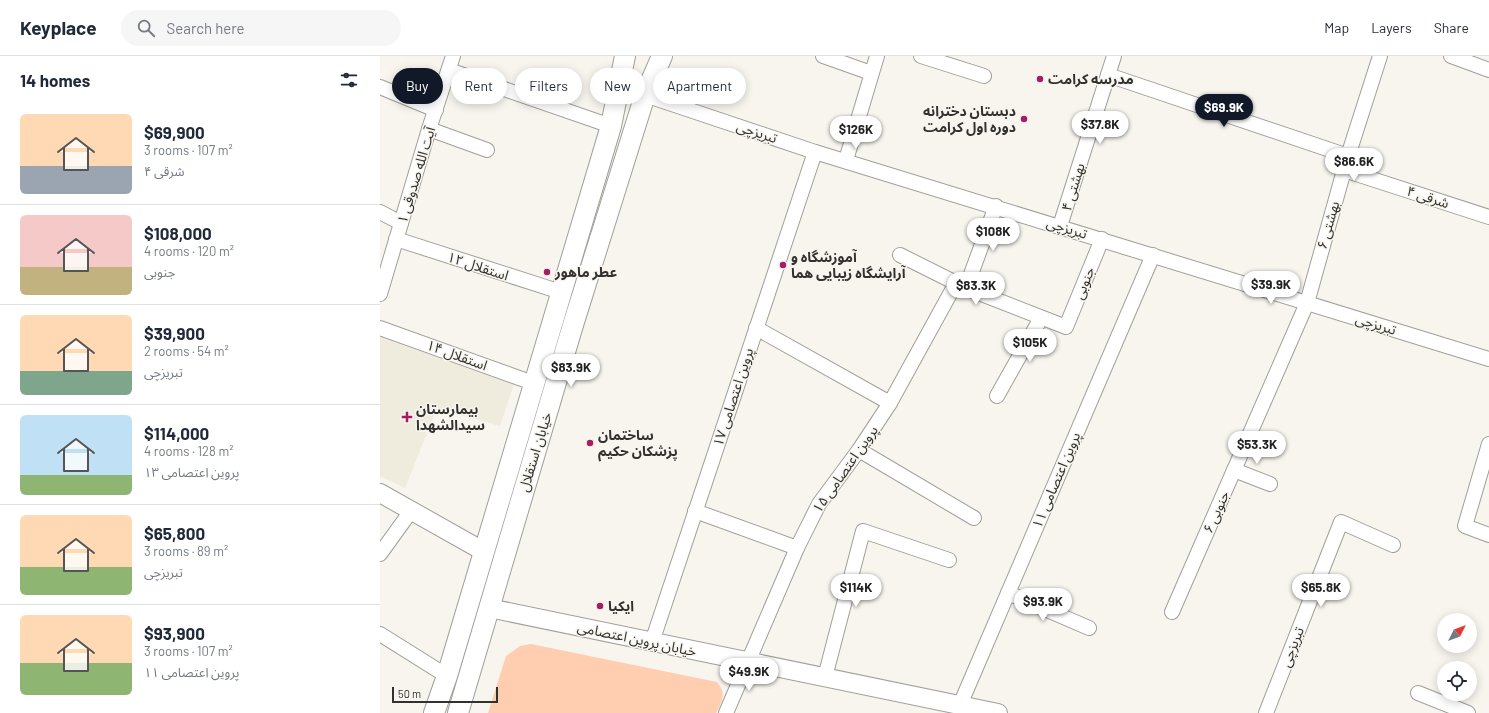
<!DOCTYPE html>
<html lang="en">
<head>
<meta charset="utf-8">
<style>
	:root { --surface:#fff; --page:#f6f6f7; --text:#1f2937; --muted:#747a83; --line:#e0e1e3; --accent:#111827 }
	body { margin:0; font-family:Barlow,"Noto Sans Arabic",sans-serif; background:var(--page); color:var(--text); height:100vh; display:flex; flex-direction:column; font-size:15px; white-space:nowrap }
	* { box-sizing:border-box; margin:0 }
	p { font-size:13px; color:var(--muted) }
	.icon { flex:none; width:22px; height:22px; fill:none; stroke:currentColor; stroke-width:2; stroke-linecap:round; stroke-linejoin:round }
	.map { position:relative; flex:1; overflow:hidden }
	.side { display:flex; flex-direction:column; background:var(--surface); width:380px }
	.side>* { flex:none }
	.hud { position:absolute; left:12px; top:12px; width:380px; height:36px; display:flex; gap:8px }
	.needle { width:26px; rotate:48deg }
	.fabs { position:absolute; left:1057px; top:557px; display:grid; gap:8px }
	.fabs a { display:grid; place-items:center; width:40px; height:40px; border-radius:50%; background:var(--surface); box-shadow:0 2px 10px #0003; font-size:20px }
	.scale { position:absolute; left:12px; bottom:10px; width:106px; box-sizing:border-box; padding-left:4px; border:2px solid #32312f; border-top:0; font-size:11px; line-height:14px; white-space:nowrap; color:#32312f; -webkit-text-stroke:3px #f7f5ee; paint-order:stroke }
	.price { position:absolute; translate:-50% -34px; padding:0 9px; border-radius:14px; background:#fff; color:#222; font-size:13px; line-height:26px; filter:drop-shadow(0 1px 2px #0008) }
	.price::after { content:''; position:absolute; left:50%; top:24px; width:12px; height:9px; margin-left:-6px; background:inherit; clip-path:polygon(0 0,100% 0,50% 100%) }
	.price.selected { background:var(--accent); color:#fff }
	ul { padding:0; list-style:none }
	li { display:flex; align-items:center; gap:12px; height:100px; padding:0 20px }
	li+li { border-top:1px solid var(--line) }
	li span { display:grid; place-items:center; flex:none; width:112px; height:80px; border-radius:6px; color:#555 }
	li>.icon { margin-inline-start:auto }
	span .icon { width:48px; height:48px; fill:#fffc; stroke-width:1 }
	li b { font-size:17px }
	h2 { display:flex; justify-content:space-between; align-items:center; height:48px; padding:0 20px; font-size:17px }
	.pill { padding:0 14px; border-radius:18px; background:var(--surface); box-shadow:0 2px 10px #0003; font-size:14px; line-height:36px }
	.pill.selected { background:var(--accent); color:#fff }
	header { display:flex; align-items:center; gap:24px; box-sizing:border-box; height:56px; padding:0 20px; background:var(--surface); border-bottom:1px solid var(--line) }
	header strong { font-size:19px }
	nav { display:flex; gap:22px; margin-inline-start:auto; font-size:14px }
	.search { width:280px; height:36px; background:var(--page); display:flex; align-items:center; gap:10px; box-sizing:border-box; padding:0 14px; border-radius:22px; color:var(--muted); font-size:15px }
	main { display:flex; flex:1; min-height:0 }
	.map>svg:first-child { display:block }
</style>
</head>
<body>
<header>
<strong>Keyplace</strong>
<div class="search"><svg class="icon" aria-label="search" viewBox="0 0 24 24"><circle cx="10" cy="10" r="6"/><path d="M15 15l6 6"/></svg>Search here</div>
<nav><a>Map</a><a>Layers</a><a>Share</a></nav>
</header>
<main>
<section class="side">
<h2>14 homes<svg class="icon" aria-label="filters" viewBox="0 0 24 24"><path d="M4 7h16M4 17h16"/><circle cx="9" cy="7" r="2"/><circle cx="15" cy="17" r="2"/></svg></h2>
<ul>
<li><span style="background:linear-gradient(#ffd9b3 65%,#9aa5b1 0)"><svg class="icon" aria-label="home" viewBox="0 0 24 24"><path d="M3 11l9-7 9 7M6 9v11h12V9"/></svg></span><div><b>$69,900</b><p>3 rooms · 107 m²</p><p>شرقی ۴</p></div></li>
<li><span style="background:linear-gradient(#f6c9c9 65%,#c2b280 0)"><svg class="icon" aria-label="home" viewBox="0 0 24 24"><path d="M3 11l9-7 9 7M6 9v11h12V9"/></svg></span><div><b>$108,000</b><p>4 rooms · 120 m²</p><p>جنوبی</p></div></li>
<li><span style="background:linear-gradient(#ffd9b3 70%,#7fa58c 0)"><svg class="icon" aria-label="home" viewBox="0 0 24 24"><path d="M3 11l9-7 9 7M6 9v11h12V9"/></svg></span><div><b>$39,900</b><p>2 rooms · 54 m²</p><p>تبریزچی</p></div></li>
<li><span style="background:linear-gradient(#bfe0f5 75%,#8fb573 0)"><svg class="icon" aria-label="home" viewBox="0 0 24 24"><path d="M3 11l9-7 9 7M6 9v11h12V9"/></svg></span><div><b>$114,000</b><p>4 rooms · 128 m²</p><p>پروین اعتصامی ۱۳</p></div></li>
<li><span style="background:linear-gradient(#ffd9b3 65%,#8fb573 0)"><svg class="icon" aria-label="home" viewBox="0 0 24 24"><path d="M3 11l9-7 9 7M6 9v11h12V9"/></svg></span><div><b>$65,800</b><p>3 rooms · 89 m²</p><p>تبریزچی</p></div></li>
<li><span style="background:linear-gradient(#ffd9b3 60%,#8fb573 0)"><svg class="icon" aria-label="home" viewBox="0 0 24 24"><path d="M3 11l9-7 9 7M6 9v11h12V9"/></svg></span><div><b>$93,900</b><p>3 rooms · 107 m²</p><p>پروین اعتصامی ۱۱</p></div></li>
</ul>
</section>
<div class="map">
<svg width="1109" height="657" viewBox="0 0 1109 657">
	<rect width="100%" height="100%" fill="#f7f5ee"/>
	<!-- built -->
	<path fill="#efebdd" d="M 0,279 L 134,328 L 120,370 L 57,352 L 25,432 L 0,420 Z"/>
	<!-- green -->
	<path fill="#ffceb0" d="M 151,588 L 337,626 C 347,638 342,645 336,657 L 108,657 L 126,600 L 140,590 Z"/>
	<g fill="none" stroke-linecap="round" stroke-linejoin="round">
		<defs>
			<g id="minor">
				<path d="M 443,0 L 491,17"/>
				<path d="M 541,0 L 604,20"/>
				<path d="M 1071,0 L 1109,14"/>
				<path d="M 69,14 L 231,70"/>
				<path d="M 728,19 L 968,100"/>
				<path d="M 0,31 L 56,54"/>
				<path d="M 265,39 L 435,96 L 1109,303"/>
				<path d="M 49,73 L 107,94"/>
				<path d="M 466,104 L 497,0"/>
				<path d="M 964,114 L 1109,161"/>
				<path d="M 0,156 L 21,167"/>
				<path d="M 680,170 L 734,0"/>
				<path d="M 16,183 L 181,236"/>
				<path d="M 520,199 L 586,232 L 686,271 L 722,183"/>
				<path d="M 586,232 L 616,150"/>
				<path d="M 0,238 L 49,73 L 73,0"/>
				<path d="M 0,272 L 153,327"/>
				<path d="M 376,272 L 510,347"/>
				<path d="M 617,340 L 661,262"/>
				<path d="M 1109,388 L 1085,470 L 1109,479"/>
				<path d="M 479,394 L 594,462"/>
				<path d="M 854,414 L 890,428"/>
				<path d="M 315,455 L 417,492"/>
				<path d="M 0,498 L 31,455"/>
				<path d="M 628,537 L 709,572"/>
				<path d="M 792,556 L 927,247 L 968,100 L 1000,0"/>
				<path d="M 0,578 L 67,620"/>
				<path d="M 272,586 L 435,96"/>
				<path d="M 445,621 L 483,475 L 569,504"/>
				<path d="M 1038,637 L 1088,657"/>
				<path d="M 580,649 L 773,199"/>
				<path d="M 346,657 L 417,492 L 439,448 L 479,394 L 510,347 L 576,227"/>
				<path d="M 886,657 L 961,466 L 1013,489"/>
			</g>
			<g id="tertiary">
				<path d="M 0,437 L 103,495"/>
				<path d="M 109,552 L 618,657"/>
			</g>
			<g id="secondary">
				<path d="M 54,657 L 67,620 L 231,70 L 245,0"/>
				<path d="M 78,657 L 193,269 L 265,39 L 282,0"/>
			</g>
		</defs>
		<!-- minor casing -->
		<use href="#minor" stroke="#a19f99" stroke-width="16"/>
		<!-- tertiary casing -->
		<use href="#tertiary" stroke="#a19f99" stroke-width="20"/>
		<!-- secondary casing -->
		<use href="#secondary" stroke="#a19f99" stroke-width="22"/>
		<!-- minor -->
		<use href="#minor" stroke="#fff" stroke-width="14"/>
		<!-- tertiary -->
		<use href="#tertiary" stroke="#fff" stroke-width="18"/>
		<!-- secondary -->
		<use href="#secondary" stroke="#fff" stroke-width="20"/>
	</g>
	<!-- markers -->
	<g fill="#a61d65" stroke="#f7f5ee" stroke-width="1.5">
		<circle cx="660" cy="23" r="4"/>
		<circle cx="644" cy="63" r="4"/>
		<circle cx="403" cy="209" r="4"/>
		<circle cx="167" cy="216" r="4"/>
		<path d="M25 355h4v4h4v4h-4v4h-4v-4h-4v-4h4z"/>
		<circle cx="210" cy="387" r="4"/>
		<circle cx="220" cy="550" r="4"/>
	</g>
	<g text-anchor="middle" stroke-width="3" stroke-linejoin="round" paint-order="stroke">
		<!-- poi labels -->
		<g font-size="14" font-weight="bold" fill="#32312f" stroke="#f7f5ee" text-anchor="start">
			<text x="668" y="28">مدرسه کرامت</text>
			<text x="636" y="60" text-anchor="end">دبستان دخترانه<tspan x="636" dy="16">دوره اول کرامت</tspan></text>
			<text x="411" y="206">آموزشگاه و<tspan x="411" dy="16">آرایشگاه زیبایی هما</tspan></text>
			<text x="175" y="221">عطر ماهور</text>
			<text x="36" y="358">بیمارستان<tspan x="36" dy="16">سیدالشهدا</tspan></text>
			<text x="218" y="384">ساختمان<tspan x="218" dy="16">پزشکان حکیم</tspan></text>
			<text x="228" y="555">ایکیا</text>
		</g>
		<!-- street labels -->
		<g font-size="14" fill="#32312f" stroke="#f7f5ee">
			<text transform="translate(377 76) rotate(18)" y="5">تبریزچی</text>
			<text transform="translate(36 119) rotate(-73)" y="5">آیت الله صدوقی ۱</text>
			<text transform="translate(693 131) rotate(-73)" y="5">بهشتی ۴</text>
			<text transform="translate(1048 141) rotate(18)" y="5">شرقی ۴</text>
			<text transform="translate(948 169) rotate(-74)" y="5">بهشتی ۶</text>
			<text transform="translate(687 172) rotate(17)" y="5">تبریزچی</text>
			<text transform="translate(98 210) rotate(18)" y="5">استقلال ۱۲</text>
			<text transform="translate(704 227) rotate(-68)" y="5">جنوبی</text>
			<text transform="translate(996 268) rotate(17)" y="5">تبریزچی</text>
			<text transform="translate(77 299) rotate(20)" y="5">استقلال ۱۴</text>
			<text transform="translate(353 341) rotate(-72)" y="5">پروین اعتصامی ۱۷</text>
			<text transform="translate(155 396) rotate(-73)" y="5">خیابان استقلال</text>
			<text transform="translate(465 413) rotate(-55)" y="5">پروین اعتصامی ۱۵</text>
			<text transform="translate(676 424) rotate(-67)" y="5">پروین اعتصامی ۱۱</text>
			<text transform="translate(836 456) rotate(-66)" y="5">جنوبی ۶</text>
			<text transform="translate(257 583) rotate(12)" y="5">خیابان پروین اعتصامی</text>
			<text transform="translate(912 591) rotate(-69)" y="5">تبریزچی</text>
		</g>
	</g>
</svg>
<div class="fabs">
<a><svg class="needle" viewBox="-14 -14 28 28"><path d="M0-13l5 13h-10z" fill="#e53935"/><path d="M0 13l5-13h-10z" fill="#747a83"/></svg></a>
<a><svg class="icon" aria-label="locate" viewBox="0 0 24 24"><circle cx="12" cy="12" r="6"/><path d="M12 2v4M12 18v4M2 12h4M18 12h4"/></svg></a>
</div>
<div class="scale">50 m</div>
<b class="price selected" style="left:844px;top:72px">$69.9K</b>
<b class="price" style="left:720px;top:89px">$37.8K</b>
<b class="price" style="left:476px;top:94px">$126K</b>
<b class="price" style="left:974px;top:126px">$86.6K</b>
<b class="price" style="left:613px;top:196px">$108K</b>
<b class="price" style="left:891px;top:249px">$39.9K</b>
<b class="price" style="left:596px;top:250px">$83.3K</b>
<b class="price" style="left:650px;top:307px">$105K</b>
<b class="price" style="left:191px;top:332px">$83.9K</b>
<b class="price" style="left:877px;top:409px">$53.3K</b>
<b class="price" style="left:476px;top:552px">$114K</b>
<b class="price" style="left:941px;top:552px">$65.8K</b>
<b class="price" style="left:663px;top:566px">$93.9K</b>
<b class="price" style="left:369px;top:636px">$49.9K</b>
<div class="hud">
<a class="pill selected">Buy</a>
<a class="pill">Rent</a>
<a class="pill">Filters</a>
<a class="pill">New</a>
<a class="pill">Apartment</a>
</div>
</div>
</main>
</body>
</html>
